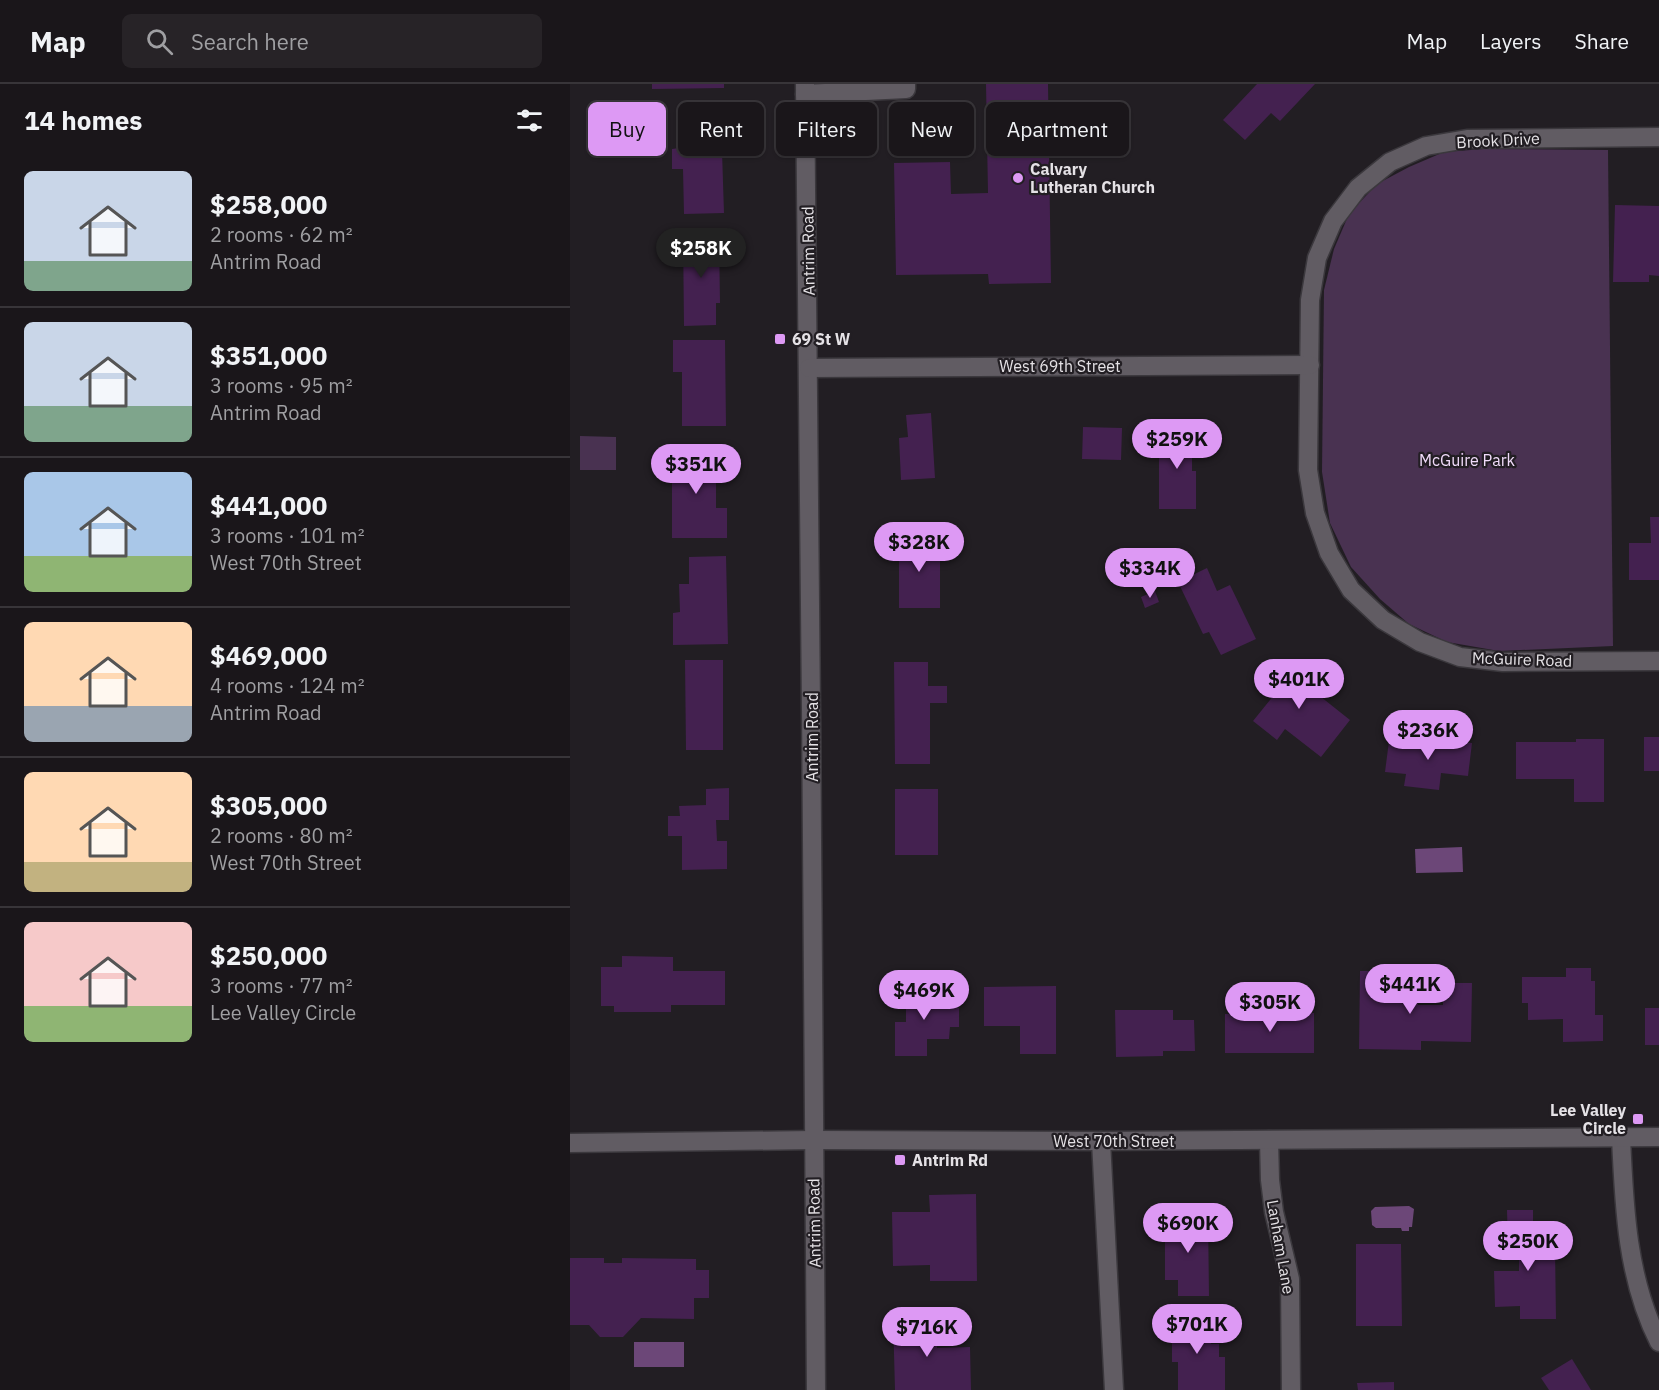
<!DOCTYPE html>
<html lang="en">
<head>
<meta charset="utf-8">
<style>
	:root { --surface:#1a161a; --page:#272327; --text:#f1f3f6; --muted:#9f9fa2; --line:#383539; --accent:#dd99f4 }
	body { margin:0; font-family:"IBM Plex Sans",sans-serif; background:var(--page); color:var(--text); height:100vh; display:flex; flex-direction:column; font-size:22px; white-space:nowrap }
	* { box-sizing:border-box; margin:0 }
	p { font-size:20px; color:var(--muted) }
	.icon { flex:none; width:33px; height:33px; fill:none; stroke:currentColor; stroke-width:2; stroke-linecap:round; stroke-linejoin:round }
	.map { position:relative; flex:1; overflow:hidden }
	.sheet { display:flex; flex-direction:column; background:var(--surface); width:570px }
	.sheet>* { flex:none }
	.banner { position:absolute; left:18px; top:18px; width:570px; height:54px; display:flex; gap:12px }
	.price { position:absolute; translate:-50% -51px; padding:0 14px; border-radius:21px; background:var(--accent); color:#111; font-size:20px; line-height:39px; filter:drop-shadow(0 2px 3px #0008) }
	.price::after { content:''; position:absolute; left:50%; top:36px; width:18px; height:14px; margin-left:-9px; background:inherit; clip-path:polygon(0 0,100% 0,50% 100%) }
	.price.selected { background:#222; color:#fff }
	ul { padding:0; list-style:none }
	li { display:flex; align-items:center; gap:18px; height:150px; padding:0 24px }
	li+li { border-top:2px solid var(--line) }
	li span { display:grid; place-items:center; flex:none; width:168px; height:120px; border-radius:9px; color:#555 }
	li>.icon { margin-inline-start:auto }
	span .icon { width:72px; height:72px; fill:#fffc; stroke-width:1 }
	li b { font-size:26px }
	h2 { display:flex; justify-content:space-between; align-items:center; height:72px; padding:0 24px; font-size:26px }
	.chip { padding:0 21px; border-radius:9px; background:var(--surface); box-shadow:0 2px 4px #0004,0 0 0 2px var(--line); font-size:21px; line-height:54px }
	.chip.selected { background:var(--accent); color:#111 }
	header { display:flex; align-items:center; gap:36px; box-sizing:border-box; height:84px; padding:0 30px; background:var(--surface); border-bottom:2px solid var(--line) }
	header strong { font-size:28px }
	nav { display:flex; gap:33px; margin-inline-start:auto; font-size:21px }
	.search { width:420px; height:54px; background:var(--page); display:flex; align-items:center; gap:15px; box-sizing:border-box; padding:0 21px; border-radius:9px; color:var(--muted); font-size:22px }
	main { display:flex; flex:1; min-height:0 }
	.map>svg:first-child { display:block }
</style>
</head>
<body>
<header>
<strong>Map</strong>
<div class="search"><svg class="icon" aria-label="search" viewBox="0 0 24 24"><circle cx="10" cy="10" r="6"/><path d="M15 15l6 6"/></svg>Search here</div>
<nav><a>Map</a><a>Layers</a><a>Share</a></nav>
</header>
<main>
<section class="sheet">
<h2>14 homes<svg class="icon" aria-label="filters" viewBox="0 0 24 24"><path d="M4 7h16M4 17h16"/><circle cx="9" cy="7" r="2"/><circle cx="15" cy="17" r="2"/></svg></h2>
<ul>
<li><span style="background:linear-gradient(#c9d6e8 75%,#7fa58c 0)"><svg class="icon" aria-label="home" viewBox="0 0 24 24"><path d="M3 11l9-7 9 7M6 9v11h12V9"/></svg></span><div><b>$258,000</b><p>2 rooms · 62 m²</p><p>Antrim Road</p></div></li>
<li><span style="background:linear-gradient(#c9d6e8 70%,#7fa58c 0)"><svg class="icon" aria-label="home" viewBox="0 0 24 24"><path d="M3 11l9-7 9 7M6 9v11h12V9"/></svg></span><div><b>$351,000</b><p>3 rooms · 95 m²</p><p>Antrim Road</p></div></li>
<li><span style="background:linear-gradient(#a9c7e8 70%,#8fb573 0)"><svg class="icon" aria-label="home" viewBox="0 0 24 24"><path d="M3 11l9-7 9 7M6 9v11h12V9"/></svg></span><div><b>$441,000</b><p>3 rooms · 101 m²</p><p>West 70th Street</p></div></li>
<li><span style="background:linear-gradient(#ffd9b3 70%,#9aa5b1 0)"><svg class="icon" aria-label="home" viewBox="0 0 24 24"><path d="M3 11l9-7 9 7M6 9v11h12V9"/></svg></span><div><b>$469,000</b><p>4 rooms · 124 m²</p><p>Antrim Road</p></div></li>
<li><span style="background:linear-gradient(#ffd9b3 75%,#c2b280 0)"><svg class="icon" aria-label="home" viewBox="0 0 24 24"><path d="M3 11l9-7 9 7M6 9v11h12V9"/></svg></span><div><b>$305,000</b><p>2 rooms · 80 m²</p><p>West 70th Street</p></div></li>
<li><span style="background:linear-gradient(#f6c9c9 70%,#8fb573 0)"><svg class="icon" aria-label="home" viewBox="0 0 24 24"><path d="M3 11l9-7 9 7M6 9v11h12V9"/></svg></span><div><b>$250,000</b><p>3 rooms · 77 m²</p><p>Lee Valley Circle</p></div></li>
</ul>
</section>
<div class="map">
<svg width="1089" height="1306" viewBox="0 0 1089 1306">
	<rect width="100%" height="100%" fill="#221e23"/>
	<!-- green -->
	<g fill="#493251">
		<path d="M 914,65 L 1038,66 L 1043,562 L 929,567 L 877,558 L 839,540 L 810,515 L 781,483 L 760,439 L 752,388 L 754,206 L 764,165 L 779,130 L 807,100 L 839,83 L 874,68 Z"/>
		<path d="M 10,352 L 46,353 L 46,386 L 10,386 Z"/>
	</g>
	<!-- water -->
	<g fill="#6c4778">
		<path d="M 892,763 L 893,788 L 846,789 L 845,765 Z"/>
		<path d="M 839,1122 L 844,1125 L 842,1143 L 839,1143 L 839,1147 L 832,1147 L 831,1144 L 806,1144 L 802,1141 L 801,1127 L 805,1123 Z"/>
		<rect x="64" y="1258" width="50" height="25"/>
	</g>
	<!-- building -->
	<g fill="#442150">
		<path d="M 82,0 L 154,0 L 154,4 L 82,5 Z"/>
		<path d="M 416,0 L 478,0 L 481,199 L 419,200 L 418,190 L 326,191 L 324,79 L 380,78 L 381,110 L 418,109 Z"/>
		<path d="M 687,0 L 745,0 L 710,37 L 701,29 L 675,56 L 653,36 Z"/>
		<path d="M 148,41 L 148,67 L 152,67 L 154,129 L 114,130 L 113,85 L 102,85 L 102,65 L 109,64 L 109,42 Z"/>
		<path d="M 1045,121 L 1089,122 L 1089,192 L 1079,191 L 1079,198 L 1043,198 Z"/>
		<path d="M 113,150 L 149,150 L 150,219 L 146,219 L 146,241 L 114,242 Z"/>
		<path d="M 103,256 L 155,256 L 156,342 L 112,342 L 112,288 L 103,288 Z"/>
		<path d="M 361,329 L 365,394 L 331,396 L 329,354 L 338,353 L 336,331 Z"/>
		<path d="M 513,343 L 552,344 L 551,376 L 512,375 Z"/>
		<path d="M 591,344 L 622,344 L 622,387 L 626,387 L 626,425 L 589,425 L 589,369 L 591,369 Z"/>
		<path d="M 102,363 L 146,363 L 146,424 L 157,424 L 157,454 L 102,454 Z"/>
		<path d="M 1080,433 L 1089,433 L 1089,496 L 1059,496 L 1059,459 L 1081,459 Z"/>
		<rect x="329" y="454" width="41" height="70"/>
		<path d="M 156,472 L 158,560 L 103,561 L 103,529 L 110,528 L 109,500 L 119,500 L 119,473 Z"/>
		<path d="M 637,484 L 647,507 L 660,501 L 686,555 L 651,571 L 639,548 L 633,550 L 608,498 Z"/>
		<path d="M 585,507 L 589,518 L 575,524 L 571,513 Z"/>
		<path d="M 707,575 L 726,590 L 730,584 L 747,598 L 741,605 L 780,636 L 751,673 L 715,645 L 707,656 L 683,637 L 704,611 L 688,598 Z"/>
		<path d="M 115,576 L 153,576 L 153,666 L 116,666 Z"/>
		<path d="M 324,578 L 358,578 L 358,602 L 377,602 L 377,619 L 360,619 L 360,680 L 325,680 Z"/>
		<path d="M 845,652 L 902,659 L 898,692 L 871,689 L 869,706 L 834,702 L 836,690 L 815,688 L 819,657 L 844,660 Z"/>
		<rect x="1074" y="653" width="15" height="34"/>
		<path d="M 1006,655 L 1034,655 L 1034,718 L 1004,718 L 1004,695 L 946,695 L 946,658 L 1006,658 Z"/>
		<path d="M 159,704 L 159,736 L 146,736 L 147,757 L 157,757 L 157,785 L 112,786 L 112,752 L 98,752 L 98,732 L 110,732 L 109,722 L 136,721 L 136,705 Z"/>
		<rect x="325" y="705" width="43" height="66"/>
		<path d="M 52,872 L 103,873 L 103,887 L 155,887 L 155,921 L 101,921 L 101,928 L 44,928 L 44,922 L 31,922 L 31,883 L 52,883 Z"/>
		<path d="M 996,884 L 1021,884 L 1021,897 L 1025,897 L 1025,931 L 1033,931 L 1033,957 L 993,958 L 993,935 L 958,936 L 958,919 L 952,919 L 952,893 L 996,893 Z"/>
		<path d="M 790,887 L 824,887 L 824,908 L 848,908 L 848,921 L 873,921 L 873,899 L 902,899 L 901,958 L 851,957 L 851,966 L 789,965 Z"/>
		<path d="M 486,902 L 486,970 L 450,970 L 450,942 L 414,942 L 414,903 Z"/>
		<path d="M 336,904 L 374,904 L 374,924 L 389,924 L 389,943 L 380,943 L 379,955 L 357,955 L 357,972 L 325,972 L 325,938 L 336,938 Z"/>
		<rect x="1075" y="924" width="14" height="37"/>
		<path d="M 545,926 L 603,926 L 603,936 L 624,936 L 625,967 L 593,967 L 593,972 L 546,973 Z"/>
		<path d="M 744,929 L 744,969 L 655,969 L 655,930 Z"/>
		<path d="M 406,1110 L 407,1197 L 360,1197 L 360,1181 L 323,1182 L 322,1128 L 360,1128 L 359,1111 Z"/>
		<path d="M 937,1126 L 963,1126 L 963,1163 L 985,1163 L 986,1235 L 950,1235 L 950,1222 L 925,1223 L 924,1187 L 949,1187 L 949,1165 L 938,1165 Z"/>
		<path d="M 638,1129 L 639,1212 L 608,1212 L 608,1196 L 595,1196 L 595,1145 L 602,1145 L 602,1130 Z"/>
		<path d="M 786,1160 L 831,1160 L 832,1242 L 786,1242 Z"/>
		<path d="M 0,1174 L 34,1174 L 34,1179 L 52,1179 L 52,1174 L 126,1175 L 126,1186 L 139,1186 L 139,1214 L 124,1214 L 124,1235 L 71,1234 L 53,1253 L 30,1253 L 19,1241 L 0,1241 Z"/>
		<path d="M 366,1232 L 367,1264 L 400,1263 L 401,1306 L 325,1306 L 323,1233 Z"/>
		<path d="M 640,1233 L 641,1260 L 649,1260 L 649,1273 L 655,1273 L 655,1306 L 608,1306 L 608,1278 L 602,1278 L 602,1234 Z"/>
		<path d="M 1002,1275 L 1021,1306 L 979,1306 L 971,1294 Z"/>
		<path d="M 824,1298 L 824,1306 L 788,1306 L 787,1299 Z"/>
	</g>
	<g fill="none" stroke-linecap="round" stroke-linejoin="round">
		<defs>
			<g id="minor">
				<path d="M 235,0 C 242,435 241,871 246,1306"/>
				<path d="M 235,10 L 336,5 L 336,0"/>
				<path d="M 1089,53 L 897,55 L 856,62 L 820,78 L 788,104 L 763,137 L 747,174 L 740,216 L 738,386 L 745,429 L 759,469 L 781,506 L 813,536 L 850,558 L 890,573 L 933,578 L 1089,577"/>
				<path d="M 239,284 L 740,281"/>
				<path d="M 1051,1053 C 1054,1123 1057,1195 1089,1258"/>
				<path d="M 699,1056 L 700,1096 L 704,1128 L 720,1195 L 721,1306"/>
				<path d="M 531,1057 L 544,1306"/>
				<path d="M 0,1059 L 243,1056 L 531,1057 L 1089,1053"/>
			</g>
		</defs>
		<!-- minor casing -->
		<use href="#minor" stroke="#3b383d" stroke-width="21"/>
		<!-- minor -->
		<use href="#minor" stroke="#615c63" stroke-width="18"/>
	</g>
	<!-- markers -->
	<g fill="#dd99f4" stroke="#221e23" stroke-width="2">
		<circle cx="448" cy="94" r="6"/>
		<rect x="204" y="249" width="12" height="12" rx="3"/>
		<rect x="1062" y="1029" width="12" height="12" rx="3"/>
		<rect x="324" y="1070" width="12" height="12" rx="3"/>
	</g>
	<g text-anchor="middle" stroke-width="4.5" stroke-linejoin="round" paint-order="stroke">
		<!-- street labels -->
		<g font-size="16" fill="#e5e2e6" stroke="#221e23">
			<text transform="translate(928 56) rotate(-3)" y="6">Brook Drive</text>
			<text transform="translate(238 167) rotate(-91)" y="6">Antrim Road</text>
			<text x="490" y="288">West 69th Street</text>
			<text transform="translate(952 575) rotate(2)" y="6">McGuire Road</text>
			<text transform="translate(242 653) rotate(-90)" y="6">Antrim Road</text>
			<text x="544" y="1063">West 70th Street</text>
			<text transform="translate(244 1139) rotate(-91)" y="6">Antrim Road</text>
			<text transform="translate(711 1163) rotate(80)" y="6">Lanham Lane</text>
		</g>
		<!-- poi labels -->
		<g font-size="16" font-weight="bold" fill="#e5e2e6" stroke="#221e23" text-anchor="start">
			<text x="460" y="91">Calvary<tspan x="460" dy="18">Lutheran Church</tspan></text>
			<text x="222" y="261">69 St W</text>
			<text x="1056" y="1032" text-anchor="end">Lee Valley<tspan x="1056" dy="18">Circle</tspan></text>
			<text x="342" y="1082">Antrim Rd</text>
		</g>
		<!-- park labels -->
		<g font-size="16" fill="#f1dbfa" stroke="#221e23">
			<text x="897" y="382">McGuire Park</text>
		</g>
	</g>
</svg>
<b class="price selected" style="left:131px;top:195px">$258K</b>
<b class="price" style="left:607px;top:386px">$259K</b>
<b class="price" style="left:126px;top:411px">$351K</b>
<b class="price" style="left:349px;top:489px">$328K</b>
<b class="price" style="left:580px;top:515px">$334K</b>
<b class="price" style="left:729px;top:626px">$401K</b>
<b class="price" style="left:858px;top:677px">$236K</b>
<b class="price" style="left:840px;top:931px">$441K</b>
<b class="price" style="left:354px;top:937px">$469K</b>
<b class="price" style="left:700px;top:949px">$305K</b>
<b class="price" style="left:618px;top:1170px">$690K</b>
<b class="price" style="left:958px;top:1188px">$250K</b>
<b class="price" style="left:627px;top:1271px">$701K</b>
<b class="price" style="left:357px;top:1274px">$716K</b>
<div class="banner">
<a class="chip selected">Buy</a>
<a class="chip">Rent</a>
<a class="chip">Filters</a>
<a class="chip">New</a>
<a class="chip">Apartment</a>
</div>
</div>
</main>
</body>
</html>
